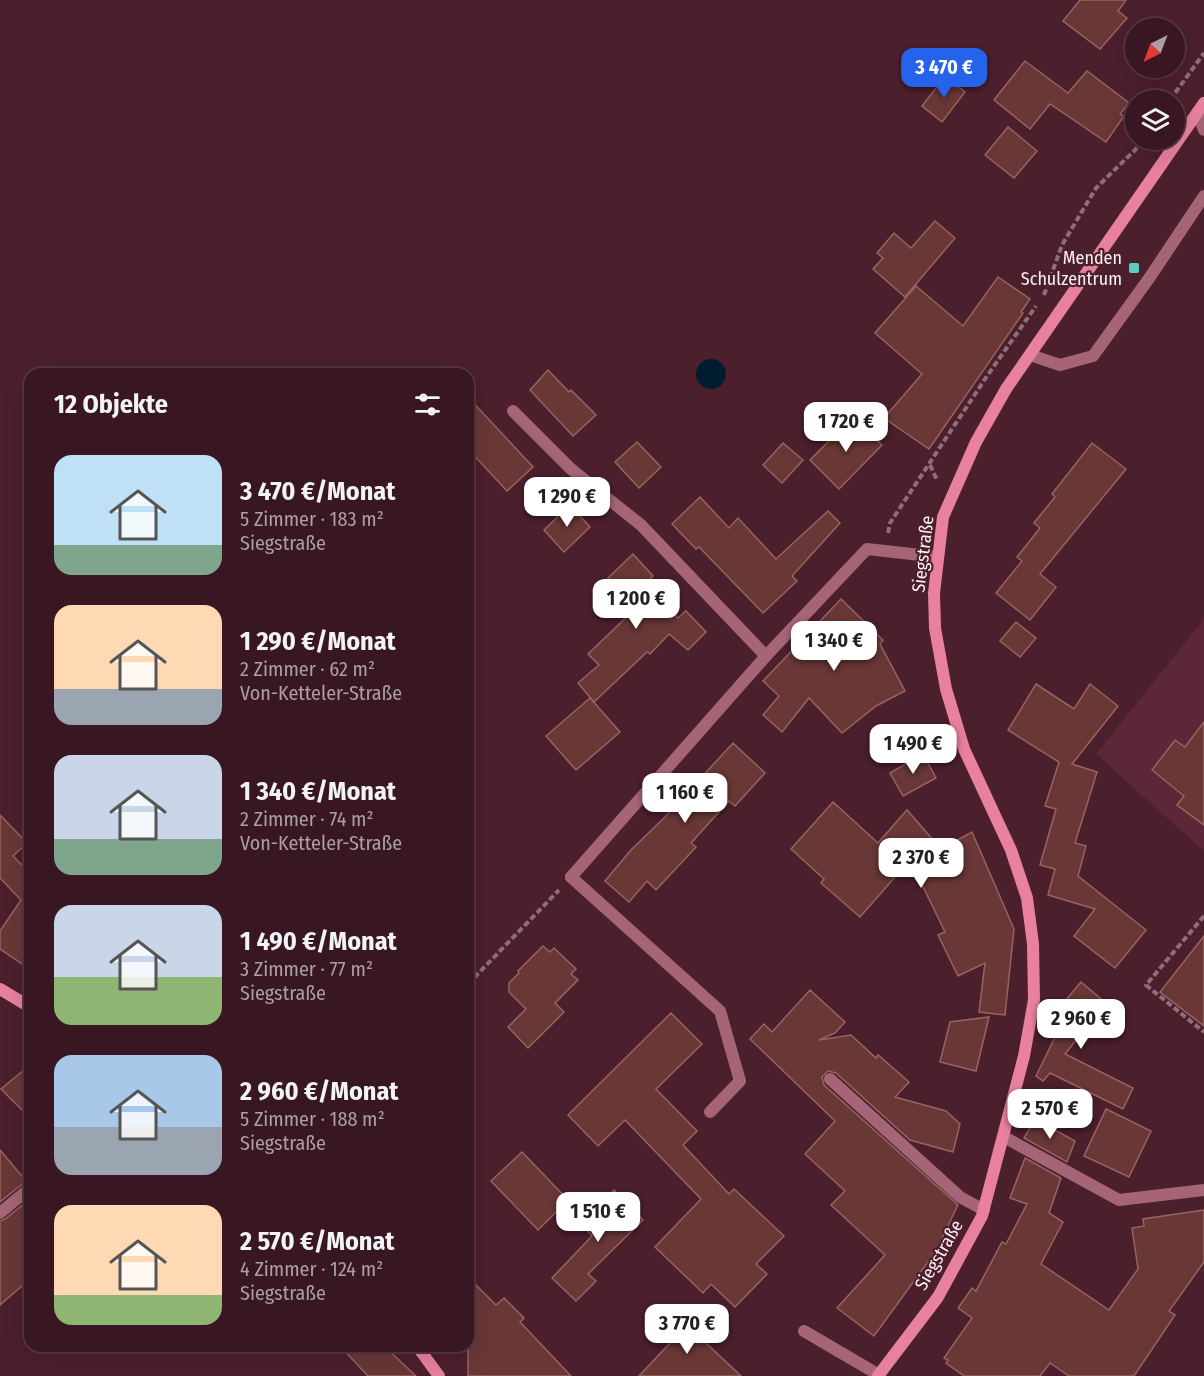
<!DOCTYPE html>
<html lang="de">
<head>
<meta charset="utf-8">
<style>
	:root { --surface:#391722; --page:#40202a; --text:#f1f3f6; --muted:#ab9fa5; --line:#533640; --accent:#2563eb }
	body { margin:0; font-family:"Fira Sans Condensed",sans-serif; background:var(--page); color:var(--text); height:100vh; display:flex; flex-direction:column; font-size:22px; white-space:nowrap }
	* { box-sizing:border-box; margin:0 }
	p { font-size:20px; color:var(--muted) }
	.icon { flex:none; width:33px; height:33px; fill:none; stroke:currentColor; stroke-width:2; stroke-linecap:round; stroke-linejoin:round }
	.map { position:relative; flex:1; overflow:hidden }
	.sheet { position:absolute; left:24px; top:368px; width:450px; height:984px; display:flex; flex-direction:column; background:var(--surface); border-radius:18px; box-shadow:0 6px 24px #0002,0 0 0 2px var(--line) }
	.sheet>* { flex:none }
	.needle { width:39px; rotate:222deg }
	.fabs { position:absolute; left:1125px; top:18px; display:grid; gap:12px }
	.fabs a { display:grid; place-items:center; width:60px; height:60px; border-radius:50%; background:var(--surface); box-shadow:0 6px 24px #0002,0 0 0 2px var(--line); font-size:30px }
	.price { position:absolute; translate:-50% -51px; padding:0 14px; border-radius:12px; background:#fff; color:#222; font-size:20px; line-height:39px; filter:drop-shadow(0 2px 3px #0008) }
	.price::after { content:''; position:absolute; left:50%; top:36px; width:18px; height:14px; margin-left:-9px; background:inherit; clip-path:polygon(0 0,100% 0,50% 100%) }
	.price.selected { background:var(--accent); color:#fff }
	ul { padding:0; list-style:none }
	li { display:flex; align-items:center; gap:18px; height:150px; padding:0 30px }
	li span { display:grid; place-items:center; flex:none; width:168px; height:120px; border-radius:18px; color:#555 }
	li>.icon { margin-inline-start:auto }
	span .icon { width:72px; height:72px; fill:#fffc; stroke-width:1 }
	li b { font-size:26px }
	h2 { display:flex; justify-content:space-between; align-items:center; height:72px; padding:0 30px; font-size:26px }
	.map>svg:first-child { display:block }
</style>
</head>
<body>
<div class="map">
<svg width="1204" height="1376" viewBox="0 0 1204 1376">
	<rect width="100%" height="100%" fill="#4c1f2d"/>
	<!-- built -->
	<path fill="#5c2839" d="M 1204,619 L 1204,851 L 1096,754 Z"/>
	<!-- water -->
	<circle fill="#001d30" cx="711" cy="374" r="15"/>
	<!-- building -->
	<g fill="#683736" stroke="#996361" stroke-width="1.5">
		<path d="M 1080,0 L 1126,0 L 1118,11 L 1127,18 L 1100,49 L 1063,21 Z"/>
		<path d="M 1025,61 L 1068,93 L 1087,71 L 1129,103 L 1120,114 L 1124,116 L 1106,142 L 1050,104 L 1030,129 L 994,100 Z"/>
		<path d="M 945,76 L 965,92 L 942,122 L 922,106 Z"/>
		<path d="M 1008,127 L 1037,151 L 1014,178 L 985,155 Z"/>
		<path d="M 935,221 L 955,238 L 905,297 L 873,269 L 883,258 L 877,253 L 894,233 L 911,248 Z"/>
		<path d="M 998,277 L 1030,299 L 1021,312 L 1023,313 L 929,449 L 884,418 L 922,374 L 875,333 L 916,286 L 963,326 Z"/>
		<path d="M 548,370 L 569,392 L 571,390 L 596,415 L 573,436 L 530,390 Z"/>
		<path d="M 468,397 L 533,467 L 507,491 L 468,449 Z"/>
		<path d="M 853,417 L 882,445 L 839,489 L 810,460 Z"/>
		<path d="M 637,442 L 661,467 L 639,488 L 615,462 Z"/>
		<path d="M 783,443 L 803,460 L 782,483 L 763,465 Z"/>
		<path d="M 1092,443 L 1126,469 L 1040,574 L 1056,587 L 1030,620 L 996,593 L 1022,561 L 1017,557 L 1040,528 L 1034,523 L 1055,497 L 1052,494 Z"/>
		<path d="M 700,497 L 729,528 L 738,518 L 776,559 L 828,511 L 840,523 L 792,576 L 797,581 L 763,613 L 699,547 L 696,549 L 672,524 Z"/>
		<path d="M 570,505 L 590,527 L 564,552 L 544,530 Z"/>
		<path d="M 633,554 L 653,576 L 645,584 L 678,618 L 686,611 L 706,632 L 688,650 L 669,634 L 650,654 L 647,652 L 594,702 L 578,683 L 599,665 L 588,654 L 636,608 L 608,578 Z"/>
		<path d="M 841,599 L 883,640 L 880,644 L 905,691 L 876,706 L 842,733 L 809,698 L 782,732 L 763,715 L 779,696 L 763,681 Z"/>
		<path d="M 1016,622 L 1036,638 L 1020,657 L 1000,641 Z"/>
		<path d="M 1036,684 L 1074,709 L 1090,684 L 1118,706 L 1072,764 L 1097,772 L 1075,843 L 1086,846 L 1078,876 L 1146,930 L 1115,968 L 1074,936 L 1095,909 L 1048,895 L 1055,869 L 1040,865 L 1056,809 L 1045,806 L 1059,762 L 1008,730 Z"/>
		<path d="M 590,698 L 620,732 L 576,770 L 546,736 Z"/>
		<path d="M 1204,722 L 1204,825 L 1177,805 L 1184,796 L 1152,770 L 1175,740 L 1185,747 Z"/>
		<path d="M 733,743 L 765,773 L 735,806 L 729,801 L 691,843 L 696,847 L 656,890 L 647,881 L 629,902 L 605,881 L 631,850 L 664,818 Z"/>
		<path d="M 923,754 L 936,778 L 903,796 L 890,773 Z"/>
		<path d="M 833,802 L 878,843 L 907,810 L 941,849 L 972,832 L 1014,929 L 1005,1015 L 979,1012 L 985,963 L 958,976 L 938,935 L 945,932 L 910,860 L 860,917 L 821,883 L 824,879 L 791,849 Z"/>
		<path d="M 0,815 L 27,843 L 13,856 L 30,873 L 30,969 L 0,949 L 0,931 L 21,900 L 0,878 Z"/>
		<path d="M 1204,936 L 1204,1026 L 1160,992 Z"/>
		<path d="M 543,946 L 550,952 L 554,948 L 576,969 L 571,974 L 578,980 L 555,1003 L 564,1012 L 528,1048 L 508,1027 L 526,1009 L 509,992 L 509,983 L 519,973 L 518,971 Z"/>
		<path d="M 1081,982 L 1106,1003 L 1065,1054 L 1133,1088 L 1123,1109 L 1050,1073 L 1043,1081 L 1036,1076 L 1063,1021 L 1054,1014 Z"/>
		<path d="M 810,990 L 845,1022 L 835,1033 L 819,1040 L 851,1035 L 876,1058 L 878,1055 L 909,1082 L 895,1097 L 946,1111 L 960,1124 L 953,1152 L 910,1140 L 836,1073 L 828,1071 L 822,1077 L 824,1085 L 958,1205 L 942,1238 L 944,1240 L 874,1336 L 837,1308 L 885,1255 L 831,1205 L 845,1191 L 805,1154 L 835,1121 L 750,1039 L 764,1024 L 772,1032 Z"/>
		<path d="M 671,1013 L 702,1044 L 656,1089 L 697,1131 L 683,1145 L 729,1194 L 734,1189 L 784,1236 L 756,1264 L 767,1274 L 735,1307 L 711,1284 L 703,1293 L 655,1247 L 701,1199 L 625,1120 L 598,1146 L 568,1115 Z"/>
		<path d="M 989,1017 L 976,1071 L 940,1062 L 950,1022 Z"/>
		<path d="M 30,1065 L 30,1118 L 1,1089 Z"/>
		<path d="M 1106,1109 L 1151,1131 L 1129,1177 L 1084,1156 Z"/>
		<path d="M 1035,1119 L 1075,1141 L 1067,1162 L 1024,1138 Z"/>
		<path d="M 0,1150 L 26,1181 L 0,1202 Z"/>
		<path d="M 522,1152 L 568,1200 L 538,1230 L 491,1181 Z"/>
		<path d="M 1025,1158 L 1061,1178 L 1049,1213 L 1063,1222 L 1041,1264 L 1109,1310 L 1138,1269 L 1132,1228 L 1144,1226 L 1143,1219 L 1204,1210 L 1204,1262 L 1169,1311 L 1175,1315 L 1134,1376 L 1069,1376 L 1050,1363 L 1040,1376 L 964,1376 L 946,1363 L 948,1360 L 944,1358 L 972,1318 L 958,1308 L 972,1288 L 976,1291 L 1002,1242 L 1006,1244 L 1027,1204 L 1010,1198 Z"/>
		<path d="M 614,1190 L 643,1220 L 588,1274 L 596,1281 L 576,1301 L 552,1278 L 592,1236 L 580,1223 Z"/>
		<path d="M 30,1199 L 30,1279 L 0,1305 L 0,1221 L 5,1219 Z"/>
		<path d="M 468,1277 L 496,1305 L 504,1298 L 524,1318 L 520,1322 L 571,1376 L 468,1376 Z"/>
		<path d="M 676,1315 L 741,1376 L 639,1376 L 671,1342 L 660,1331 Z"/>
		<path d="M 340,1346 L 384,1346 L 416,1376 L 368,1376 Z"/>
	</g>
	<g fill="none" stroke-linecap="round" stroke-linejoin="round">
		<!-- path -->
		<g stroke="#8e6e77" stroke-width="4" stroke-dasharray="6 3" stroke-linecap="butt">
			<path d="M 1170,100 L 1204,53"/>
			<path d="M 1044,295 L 1062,245 L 1096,188 L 1135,150 L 1143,140"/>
			<path d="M 930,465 L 937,480"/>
			<path d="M 888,533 L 890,523 L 987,376 L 1036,306"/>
			<path d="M 1204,916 L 1146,985 L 1204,1032"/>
			<path d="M 468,984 L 559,890"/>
		</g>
		<!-- lane -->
		<g stroke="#a56577" stroke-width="12">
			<path d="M 1197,113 L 1204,130"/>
			<path d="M 1030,355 L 1060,365 L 1093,356 L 1150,277 L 1204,196"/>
			<path d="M 571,877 L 720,1011 L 740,1081 L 710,1112"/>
			<path d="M 830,1079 L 960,1197 L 984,1210"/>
			<path d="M 1004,1137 L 1119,1200 L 1204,1190"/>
			<path d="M 0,1213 L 30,1188"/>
			<path d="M 804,1331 L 879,1375"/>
		</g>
		<!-- street -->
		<g stroke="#a56577" stroke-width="12">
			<path d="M 513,411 L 571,469 L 641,525 L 766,656"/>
			<path d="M 571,877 L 766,656 L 867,549 L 938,557"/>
		</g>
		<!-- secondary -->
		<g stroke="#e7819e" stroke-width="12">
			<path d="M 0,989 L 30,1007"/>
			<path d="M 417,1346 L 439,1376"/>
			<path d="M 878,1376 L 938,1297 L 982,1216 L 1024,1056 L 1034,1000 L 1033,944 L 1027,898 L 1011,850 L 964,749 L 946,689 L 935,628 L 934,593 L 943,517 L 976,442 L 1006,389 L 1204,103"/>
		</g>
	</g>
	<!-- markers -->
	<rect fill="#5acebd" stroke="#4c1f2d" stroke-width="2" x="1128" y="262" width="12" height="12" rx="3"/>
	<g text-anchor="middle" stroke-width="4.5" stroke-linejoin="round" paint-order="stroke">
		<!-- poi labels -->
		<g font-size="18" fill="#fcf0f2" stroke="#4c1f2d" text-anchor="end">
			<text x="1122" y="264">Menden<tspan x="1122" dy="21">Schulzentrum</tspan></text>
		</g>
		<!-- street labels -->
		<g font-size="18" fill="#fcf0f2" stroke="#4c1f2d">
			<text transform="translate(923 554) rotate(-83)" y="6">Siegstraße</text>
			<text transform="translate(939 1255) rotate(-60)" y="6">Siegstraße</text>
		</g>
	</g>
</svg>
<div class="fabs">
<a><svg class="needle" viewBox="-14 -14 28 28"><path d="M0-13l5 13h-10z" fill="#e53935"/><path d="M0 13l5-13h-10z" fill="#ab9fa5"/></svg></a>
<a><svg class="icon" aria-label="layers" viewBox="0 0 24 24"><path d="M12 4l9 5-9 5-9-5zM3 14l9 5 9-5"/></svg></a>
</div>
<b class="price selected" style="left:944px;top:99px">3 470 €</b>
<b class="price" style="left:846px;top:453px">1 720 €</b>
<b class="price" style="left:567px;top:528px">1 290 €</b>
<b class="price" style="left:636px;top:630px">1 200 €</b>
<b class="price" style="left:834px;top:672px">1 340 €</b>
<b class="price" style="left:913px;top:775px">1 490 €</b>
<b class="price" style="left:685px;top:824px">1 160 €</b>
<b class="price" style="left:921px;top:889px">2 370 €</b>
<b class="price" style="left:1081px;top:1050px">2 960 €</b>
<b class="price" style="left:1050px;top:1140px">2 570 €</b>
<b class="price" style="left:598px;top:1243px">1 510 €</b>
<b class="price" style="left:687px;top:1355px">3 770 €</b>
<section class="sheet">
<h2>12 Objekte<svg class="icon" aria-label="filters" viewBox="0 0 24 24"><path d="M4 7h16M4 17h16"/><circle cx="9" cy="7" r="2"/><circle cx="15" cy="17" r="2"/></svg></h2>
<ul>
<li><span style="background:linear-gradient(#bfe0f5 75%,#7fa58c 0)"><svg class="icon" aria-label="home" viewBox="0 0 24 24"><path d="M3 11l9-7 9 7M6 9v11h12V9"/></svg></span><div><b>3 470 €/Monat</b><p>5 Zimmer · 183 m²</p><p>Siegstraße</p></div></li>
<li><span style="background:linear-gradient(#ffd9b3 70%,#9aa5b1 0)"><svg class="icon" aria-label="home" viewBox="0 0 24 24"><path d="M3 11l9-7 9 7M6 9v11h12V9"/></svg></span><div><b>1 290 €/Monat</b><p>2 Zimmer · 62 m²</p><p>Von-Ketteler-Straße</p></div></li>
<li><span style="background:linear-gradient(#c9d6e8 70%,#7fa58c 0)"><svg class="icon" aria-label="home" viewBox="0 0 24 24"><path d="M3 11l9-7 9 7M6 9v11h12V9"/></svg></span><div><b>1 340 €/Monat</b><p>2 Zimmer · 74 m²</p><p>Von-Ketteler-Straße</p></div></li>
<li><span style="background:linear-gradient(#c9d6e8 60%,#8fb573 0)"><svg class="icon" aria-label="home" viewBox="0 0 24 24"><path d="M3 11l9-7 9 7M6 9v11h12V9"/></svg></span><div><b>1 490 €/Monat</b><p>3 Zimmer · 77 m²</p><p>Siegstraße</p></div></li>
<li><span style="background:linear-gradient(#a9c7e8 60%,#9aa5b1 0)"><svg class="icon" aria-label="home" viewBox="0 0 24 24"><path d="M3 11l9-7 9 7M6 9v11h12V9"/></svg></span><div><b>2 960 €/Monat</b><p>5 Zimmer · 188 m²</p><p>Siegstraße</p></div></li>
<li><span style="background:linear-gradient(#ffd9b3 75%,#8fb573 0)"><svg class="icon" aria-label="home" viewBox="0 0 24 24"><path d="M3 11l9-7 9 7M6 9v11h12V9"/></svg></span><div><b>2 570 €/Monat</b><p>4 Zimmer · 124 m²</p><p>Siegstraße</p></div></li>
</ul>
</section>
</div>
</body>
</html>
